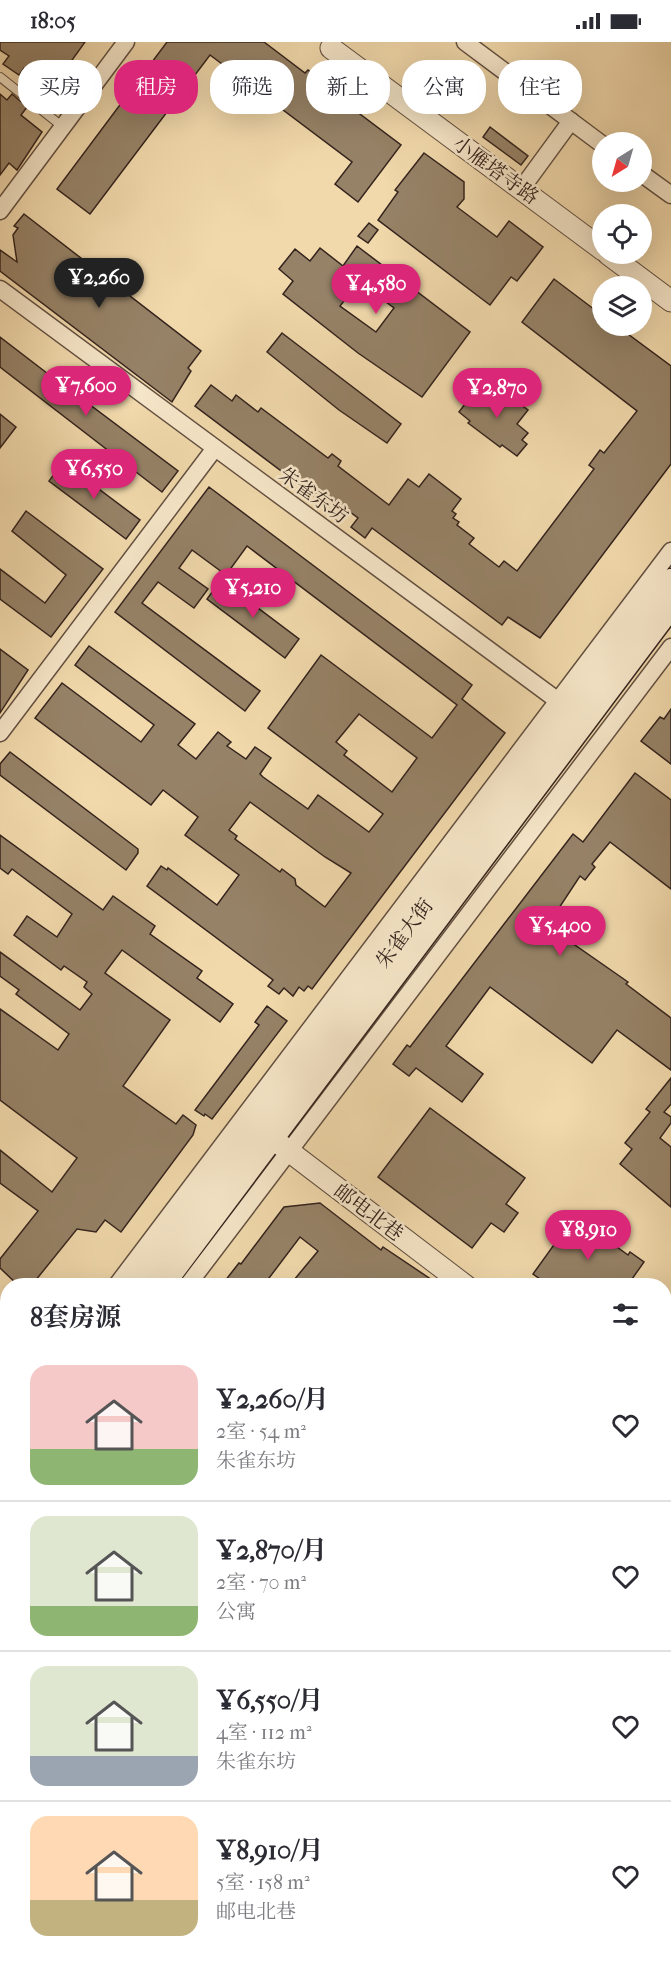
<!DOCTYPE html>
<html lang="zh">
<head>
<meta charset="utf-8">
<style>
	:root { --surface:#fff; --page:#f7f7f7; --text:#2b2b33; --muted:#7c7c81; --line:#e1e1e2; --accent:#db2777 }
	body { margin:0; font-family:"IM FELL French Canon","Noto Serif SC",serif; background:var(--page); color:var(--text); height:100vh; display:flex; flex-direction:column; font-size:22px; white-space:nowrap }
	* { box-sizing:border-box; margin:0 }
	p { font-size:20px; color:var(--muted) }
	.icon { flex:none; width:33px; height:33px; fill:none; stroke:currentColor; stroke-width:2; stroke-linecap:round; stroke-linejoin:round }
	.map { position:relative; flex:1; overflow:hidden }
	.panel { position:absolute; left:0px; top:1236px; width:672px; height:686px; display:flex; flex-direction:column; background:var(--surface); border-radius:24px 24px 0 0; box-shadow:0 6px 24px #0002 }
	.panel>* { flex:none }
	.hud { position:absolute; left:18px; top:18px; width:636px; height:54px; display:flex; gap:12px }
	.needle { width:39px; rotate:217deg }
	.buttons { position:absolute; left:592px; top:90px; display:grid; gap:12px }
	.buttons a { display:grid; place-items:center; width:60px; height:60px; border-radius:50%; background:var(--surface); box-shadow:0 6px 24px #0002; font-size:30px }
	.price { position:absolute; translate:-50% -51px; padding:0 14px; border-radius:21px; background:var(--accent); color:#fff; font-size:20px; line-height:39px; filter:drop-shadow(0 2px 3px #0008) }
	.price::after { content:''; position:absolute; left:50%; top:36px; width:18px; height:14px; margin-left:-9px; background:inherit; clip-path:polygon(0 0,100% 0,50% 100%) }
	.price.selected { background:#222; color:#fff }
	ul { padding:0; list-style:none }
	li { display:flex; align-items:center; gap:18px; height:150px; padding:0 30px }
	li+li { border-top:2px solid var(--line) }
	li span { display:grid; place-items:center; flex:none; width:168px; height:120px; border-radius:18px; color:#555 }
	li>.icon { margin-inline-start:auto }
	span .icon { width:72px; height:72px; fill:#fffc; stroke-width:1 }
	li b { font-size:26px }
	h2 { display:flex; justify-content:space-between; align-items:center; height:72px; padding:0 30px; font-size:26px }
	.chip { padding:0 21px; border-radius:24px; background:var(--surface); box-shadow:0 6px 24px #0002; font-size:21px; line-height:54px }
	.chip.selected { background:var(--accent); color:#fff }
	.status { display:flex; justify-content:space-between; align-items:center; height:42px; padding:0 30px; background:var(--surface); direction:ltr }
	.status svg { height:16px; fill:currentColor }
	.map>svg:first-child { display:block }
</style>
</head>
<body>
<div class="status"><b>18:05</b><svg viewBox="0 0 49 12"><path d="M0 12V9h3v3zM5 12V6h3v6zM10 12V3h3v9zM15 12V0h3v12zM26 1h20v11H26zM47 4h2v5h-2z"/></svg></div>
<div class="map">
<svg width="671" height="1921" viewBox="0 0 671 1921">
	<rect width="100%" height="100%" fill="#f1d9ac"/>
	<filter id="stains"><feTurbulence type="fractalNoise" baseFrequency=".00333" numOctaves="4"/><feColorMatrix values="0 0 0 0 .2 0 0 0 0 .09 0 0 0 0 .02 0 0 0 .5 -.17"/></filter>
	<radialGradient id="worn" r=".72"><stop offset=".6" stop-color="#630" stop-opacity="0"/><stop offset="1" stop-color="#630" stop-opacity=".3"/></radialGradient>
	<!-- building -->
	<g fill="#968267" stroke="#34231d" stroke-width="1.5" fill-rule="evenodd">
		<path d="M 0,0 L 85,0 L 52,46 L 24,26 L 19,33 L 3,22 L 9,14 L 0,8 Z"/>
		<path d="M 167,0 L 264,0 L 305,31 L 308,28 L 323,39 L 320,42 L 401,103 L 358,160 L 335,142 L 352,120 L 210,13 L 90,172 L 57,147 Z"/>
		<path d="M 0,52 L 7,58 L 12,52 L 27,65 L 21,73 L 42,90 L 17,128 L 9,121 L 0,133 Z"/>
		<path d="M 490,85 L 528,114 L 521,123 L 483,95 Z"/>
		<path d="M 424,111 L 464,140 L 464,157 L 457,165 L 497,195 L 509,179 L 543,205 L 517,239 L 511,235 L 490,263 L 378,178 L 398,150 L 395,148 Z"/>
		<path d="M 24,172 L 201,309 L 188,326 L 191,329 L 172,360 L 0,229 L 0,208 L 17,220 L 13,193 L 18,186 L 14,184 Z"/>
		<path d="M 369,181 L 378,188 L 368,201 L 358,194 Z"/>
		<path d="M 357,204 L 470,290 L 422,355 L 358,311 L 283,252 L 293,239 L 279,227 L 295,207 L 310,219 L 320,206 L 343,224 ZM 359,240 L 394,266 L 376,290 L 340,264 Z"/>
		<path d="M 554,237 L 603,274 L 603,284 L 617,284 L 671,324 L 671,422 L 540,596 L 508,575 L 502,583 L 372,486 L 365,496 L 351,485 L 358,476 L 334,458 L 329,465 L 195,364 L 211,343 L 232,359 L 236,353 L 258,370 L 261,366 L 328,416 L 332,412 L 341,419 L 338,424 L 389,463 L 408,437 L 419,445 L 429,432 L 461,457 L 452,469 L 456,472 L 453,476 L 459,480 L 457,483 L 474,496 L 469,502 L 499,525 L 504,519 L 517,529 L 594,427 L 589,423 L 600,408 L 604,411 L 637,369 L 522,280 Z"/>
		<path d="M 282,291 L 401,382 L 387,401 L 339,368 L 267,310 Z"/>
		<path d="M 0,295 L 56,338 L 60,332 L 76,344 L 73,350 L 178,429 L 162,450 L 0,325 Z"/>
		<path d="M 495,344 L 528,368 L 517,382 L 528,391 L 522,398 L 527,402 L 517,414 L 502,403 L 500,405 L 468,381 L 470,379 L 459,370 L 475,349 L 486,356 Z"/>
		<path d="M 0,372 L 16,385 L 0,406 Z"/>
		<path d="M 63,420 L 140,478 L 126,497 L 49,439 Z"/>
		<path d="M 209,445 L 472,643 L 462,657 L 505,691 L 312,947 L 308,944 L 304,949 L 299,945 L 293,954 L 284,946 L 279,952 L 268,944 L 273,938 L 147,844 L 161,824 L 167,828 L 168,826 L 217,863 L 239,833 L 185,793 L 198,775 L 163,748 L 151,763 L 35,676 L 62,641 L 141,700 L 154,683 L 75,623 L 89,604 L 195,682 L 178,703 L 196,717 L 218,690 L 231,700 L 227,704 L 246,717 L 255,705 L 271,716 L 260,732 L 263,735 L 308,767 L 318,753 L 369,790 L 383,772 L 268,686 L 321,613 L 432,696 L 457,663 L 247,504 L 226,533 L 192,508 L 179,526 L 208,547 L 194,566 L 158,540 L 142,561 L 260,649 L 245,669 L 115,570 ZM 359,672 L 417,716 L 392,750 L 344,713 L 347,709 L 336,700 ZM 250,760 L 325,815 L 351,831 L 325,865 L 296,843 L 295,837 L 282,827 L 280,830 L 235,797 L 237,794 L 229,788 Z"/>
		<path d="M 26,469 L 103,527 L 51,595 L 0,557 L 0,527 L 45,561 L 66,533 L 12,489 Z"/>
		<path d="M 221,538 L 299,597 L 285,616 L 207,557 Z"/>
		<path d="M 0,607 L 28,628 L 0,671 Z"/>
		<path d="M 671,667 L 671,722 L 641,699 L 660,675 L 664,677 Z"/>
		<path d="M 10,710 L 138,807 L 138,811 L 126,828 L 0,733 L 0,722 Z"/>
		<path d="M 635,731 L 671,758 L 671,847 L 610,800 L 592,822 L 595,825 L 585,838 L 580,834 L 553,875 L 561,881 L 555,889 L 628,940 L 626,942 L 671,976 L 671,1028 L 617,988 L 592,1021 L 490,945 L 446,1004 L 483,1032 L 462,1060 L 416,1026 L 409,1034 L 393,1022 L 407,1003 L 410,1005 L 573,792 L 583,800 Z"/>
		<path d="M 0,793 L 103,868 L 113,854 L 155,884 L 150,892 L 202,929 L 197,936 L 233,962 L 220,980 L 122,908 L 107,928 L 105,931 L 170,978 L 123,1044 L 176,1082 L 183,1073 L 196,1083 L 193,1093 L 121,1190 L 105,1178 L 96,1190 L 77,1187 L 31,1244 L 19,1244 L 0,1226 L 0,1217 L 38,1169 L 0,1141 L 0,1108 L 52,1150 L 77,1116 L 0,1058 L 0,967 L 58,1008 L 69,992 L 16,952 L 19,948 L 0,934 L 0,910 L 80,968 L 92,952 L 84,945 L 87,940 L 64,924 L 61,928 L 14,893 L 27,874 L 57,895 L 72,872 L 12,827 L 8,832 L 0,826 Z"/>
		<path d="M 267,964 L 287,979 L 212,1077 L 205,1072 L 204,1074 L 195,1068 L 259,983 L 255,980 Z"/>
		<path d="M 671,1036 L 671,1062 L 664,1070 L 671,1075 L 671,1081 L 660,1096 L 671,1105 L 671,1165 L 620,1122 L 632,1107 L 625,1101 L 650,1070 L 646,1067 Z"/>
		<path d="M 430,1066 L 525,1136 L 506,1162 L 518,1171 L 504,1190 L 491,1181 L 472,1206 L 378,1135 Z"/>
		<path d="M 320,1161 L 381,1208 L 383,1205 L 441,1244 L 289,1244 L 318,1209 L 300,1195 L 263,1244 L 221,1244 L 239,1221 L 241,1222 L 284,1165 Z"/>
		<path d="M 585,1176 L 608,1194 L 606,1197 L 628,1213 L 630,1210 L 644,1220 L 627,1244 L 550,1244 L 533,1232 L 556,1200 L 560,1197 L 566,1202 Z"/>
	</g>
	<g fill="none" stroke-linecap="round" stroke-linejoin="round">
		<defs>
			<path id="service" d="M 0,35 L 63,85"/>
			<g id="minor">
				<path d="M 465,0 L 603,103"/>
				<path d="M 642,132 L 671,153"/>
				<path d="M 522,146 L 571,79"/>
				<path d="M 0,169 L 126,0"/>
				<path d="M 0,247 L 565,664"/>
				<path d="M 0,691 L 215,406"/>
				<path d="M 116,1244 L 671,509"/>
				<path d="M 187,1244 L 671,605"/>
				<path d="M 0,1397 L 8,1387"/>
				<path d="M 0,1491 L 8,1481"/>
				<path d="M 0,1603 L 8,1608"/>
				<path d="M 222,1914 L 230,1921"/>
			</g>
			<g id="tertiary">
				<path d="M 331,6 L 603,208"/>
				<path d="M 608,212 L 671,259"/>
				<path d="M 273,1097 L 466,1244"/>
				<path d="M 664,1394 L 671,1399"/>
				<path d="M 664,1617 L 671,1608"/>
				<path d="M 428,1921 L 433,1914"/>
			</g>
			<g id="secondary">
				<path d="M 138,1244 L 671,538"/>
				<path d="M 162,1244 L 671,565"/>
				<path d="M 0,1427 L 8,1417"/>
				<path d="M 0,1458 L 8,1448"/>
			</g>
		</defs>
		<!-- service casing -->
		<use href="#service" stroke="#635041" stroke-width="10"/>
		<!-- minor casing -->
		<use href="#minor" stroke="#635041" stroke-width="19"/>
		<!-- tertiary casing -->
		<use href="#tertiary" stroke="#635041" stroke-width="23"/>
		<!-- secondary casing -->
		<use href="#secondary" stroke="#34231d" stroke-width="25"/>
		<!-- service -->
		<use href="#service" stroke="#f6e6c9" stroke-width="8"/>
		<!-- minor -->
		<use href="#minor" stroke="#f6e6c9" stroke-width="16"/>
		<!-- tertiary -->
		<use href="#tertiary" stroke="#f6e6c9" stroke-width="21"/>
		<!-- secondary -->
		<use href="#secondary" stroke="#f6e6c9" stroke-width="22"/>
	</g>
	<g text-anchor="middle" stroke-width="5" stroke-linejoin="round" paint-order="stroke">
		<!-- street labels -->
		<g font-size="20" fill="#34231d" stroke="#f6e6c9">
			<text transform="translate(496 128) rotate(36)" y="7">小雁塔寺路</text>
			<text transform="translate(314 453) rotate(36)" y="7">朱雀东坊</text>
			<text transform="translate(404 891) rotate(-53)" y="7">朱雀大街</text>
			<text transform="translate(369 1170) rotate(37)" y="7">邮电北巷</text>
		</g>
	</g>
	<rect width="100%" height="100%" filter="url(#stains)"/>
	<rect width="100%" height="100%" fill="url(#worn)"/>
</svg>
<div class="buttons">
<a><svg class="needle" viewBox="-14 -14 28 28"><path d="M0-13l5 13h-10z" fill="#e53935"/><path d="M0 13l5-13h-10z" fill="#7c7c81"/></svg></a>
<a><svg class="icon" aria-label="locate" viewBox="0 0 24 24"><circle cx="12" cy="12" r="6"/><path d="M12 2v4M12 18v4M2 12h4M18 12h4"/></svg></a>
<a><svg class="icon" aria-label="layers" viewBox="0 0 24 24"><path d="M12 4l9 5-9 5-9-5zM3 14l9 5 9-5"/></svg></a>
</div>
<b class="price selected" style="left:99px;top:267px">¥2,260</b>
<b class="price" style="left:376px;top:273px">¥4,580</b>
<b class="price" style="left:86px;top:375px">¥7,600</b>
<b class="price" style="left:497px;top:377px">¥2,870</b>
<b class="price" style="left:94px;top:458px">¥6,550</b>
<b class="price" style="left:253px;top:577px">¥5,210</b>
<b class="price" style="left:560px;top:915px">¥5,400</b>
<b class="price" style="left:588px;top:1219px">¥8,910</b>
<div class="hud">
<a class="chip">买房</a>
<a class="chip selected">租房</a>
<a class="chip">筛选</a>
<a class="chip">新上</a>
<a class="chip">公寓</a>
<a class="chip">住宅</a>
</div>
<section class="panel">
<h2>8套房源<svg class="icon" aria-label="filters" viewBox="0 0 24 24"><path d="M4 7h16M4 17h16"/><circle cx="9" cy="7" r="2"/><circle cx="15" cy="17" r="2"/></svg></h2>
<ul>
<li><span style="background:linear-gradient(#f6c9c9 70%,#8fb573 0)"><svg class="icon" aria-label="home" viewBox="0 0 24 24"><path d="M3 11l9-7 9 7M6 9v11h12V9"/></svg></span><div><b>¥2,260/月</b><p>2室 · 54 m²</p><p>朱雀东坊</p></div><svg class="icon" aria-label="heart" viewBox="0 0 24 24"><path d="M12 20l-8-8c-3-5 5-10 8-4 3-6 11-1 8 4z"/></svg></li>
<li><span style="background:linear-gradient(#dfe7d0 75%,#8fb573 0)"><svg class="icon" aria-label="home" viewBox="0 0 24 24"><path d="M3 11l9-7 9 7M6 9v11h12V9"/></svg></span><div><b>¥2,870/月</b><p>2室 · 70 m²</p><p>公寓</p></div><svg class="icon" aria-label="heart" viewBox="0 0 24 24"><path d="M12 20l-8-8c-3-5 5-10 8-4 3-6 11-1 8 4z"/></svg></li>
<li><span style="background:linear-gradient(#dfe7d0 75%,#9aa5b1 0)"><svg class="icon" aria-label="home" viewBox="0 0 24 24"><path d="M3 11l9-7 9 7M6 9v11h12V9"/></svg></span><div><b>¥6,550/月</b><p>4室 · 112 m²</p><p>朱雀东坊</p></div><svg class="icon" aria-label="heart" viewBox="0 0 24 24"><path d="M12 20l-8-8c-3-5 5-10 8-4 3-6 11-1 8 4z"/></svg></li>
<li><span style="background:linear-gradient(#ffd9b3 70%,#c2b280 0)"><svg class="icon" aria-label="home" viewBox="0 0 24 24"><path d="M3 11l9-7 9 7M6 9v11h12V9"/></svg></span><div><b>¥8,910/月</b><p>5室 · 158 m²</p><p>邮电北巷</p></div><svg class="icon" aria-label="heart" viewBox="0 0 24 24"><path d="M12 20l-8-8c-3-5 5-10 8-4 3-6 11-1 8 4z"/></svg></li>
</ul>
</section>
</div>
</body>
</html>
